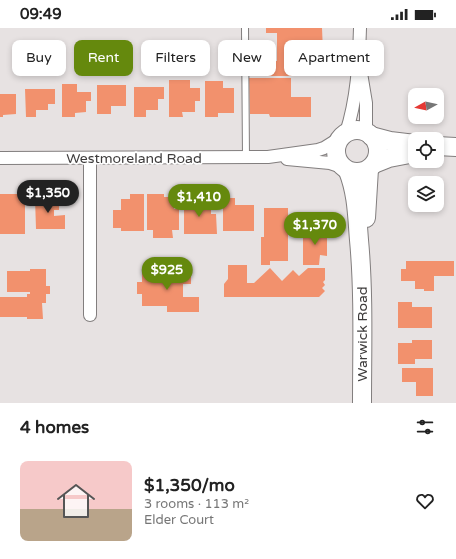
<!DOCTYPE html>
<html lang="en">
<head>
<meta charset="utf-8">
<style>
	:root { --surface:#fff; --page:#f6f6f6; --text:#222; --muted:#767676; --line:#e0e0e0; --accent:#65890d }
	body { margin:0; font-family:"Varela Round",sans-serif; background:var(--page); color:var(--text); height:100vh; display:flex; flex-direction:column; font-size:15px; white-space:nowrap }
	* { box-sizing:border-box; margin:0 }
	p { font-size:13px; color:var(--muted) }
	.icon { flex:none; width:22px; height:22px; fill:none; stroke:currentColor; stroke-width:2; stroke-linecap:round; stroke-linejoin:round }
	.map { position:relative; height:375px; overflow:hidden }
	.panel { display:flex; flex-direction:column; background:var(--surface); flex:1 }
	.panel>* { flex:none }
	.hud { position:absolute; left:12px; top:12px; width:432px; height:36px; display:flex; gap:8px }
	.needle { width:26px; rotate:262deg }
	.tools { position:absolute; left:408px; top:60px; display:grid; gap:8px }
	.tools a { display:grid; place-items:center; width:36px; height:36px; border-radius:8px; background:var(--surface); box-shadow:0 2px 6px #0003; font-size:20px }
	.price { position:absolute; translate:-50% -34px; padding:0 9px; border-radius:14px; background:var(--accent); color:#fff; font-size:13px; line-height:26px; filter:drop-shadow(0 1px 2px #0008) }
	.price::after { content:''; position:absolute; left:50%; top:24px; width:12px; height:9px; margin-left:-6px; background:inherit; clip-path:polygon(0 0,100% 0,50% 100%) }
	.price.active { background:#222; color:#fff }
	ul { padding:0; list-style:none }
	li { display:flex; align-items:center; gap:12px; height:100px; padding:0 20px }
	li+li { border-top:1px solid var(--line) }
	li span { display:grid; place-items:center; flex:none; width:112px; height:80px; border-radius:8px; color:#555 }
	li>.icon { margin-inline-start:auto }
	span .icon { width:48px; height:48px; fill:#fffc; stroke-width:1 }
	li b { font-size:17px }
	h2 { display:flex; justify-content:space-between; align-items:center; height:48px; padding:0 20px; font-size:17px }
	.chip { padding:0 14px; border-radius:8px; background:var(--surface); box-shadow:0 2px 6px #0003; font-size:14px; line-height:36px }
	.chip.active { background:var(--accent); color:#fff }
	.status { display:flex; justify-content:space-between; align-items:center; height:28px; padding:0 20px; background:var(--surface); direction:ltr }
	.status svg { height:11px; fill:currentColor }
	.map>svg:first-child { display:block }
</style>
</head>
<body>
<div class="status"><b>09:49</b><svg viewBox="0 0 49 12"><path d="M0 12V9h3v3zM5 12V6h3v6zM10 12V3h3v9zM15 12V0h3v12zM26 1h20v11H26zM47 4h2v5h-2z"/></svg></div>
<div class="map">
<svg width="456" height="375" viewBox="0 0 456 375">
	<rect width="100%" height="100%" fill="#e7e2e2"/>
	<!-- building -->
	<g fill="#f2916d">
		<path d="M 266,0 L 322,0 L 324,48 L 265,48 L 265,33 L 277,33 L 277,5 L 266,5 Z"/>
		<path d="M 249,50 L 291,50 L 291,69 L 311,69 L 311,89 L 270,89 L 269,86 L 250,86 Z"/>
		<path d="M 169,52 L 190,52 L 190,60 L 200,60 L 200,73 L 195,73 L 195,84 L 182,84 L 183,89 L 169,89 Z"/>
		<path d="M 205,53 L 223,53 L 223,60 L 234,60 L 234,85 L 218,85 L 218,89 L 205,89 Z"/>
		<path d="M 62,56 L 77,56 L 77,64 L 91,64 L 91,73 L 86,73 L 86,84 L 75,85 L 75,89 L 62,89 Z"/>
		<path d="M 97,57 L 126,57 L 126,78 L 111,78 L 111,86 L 97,86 Z"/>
		<path d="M 134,59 L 164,59 L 164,71 L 158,71 L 158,82 L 146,82 L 146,89 L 134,89 Z"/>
		<path d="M 25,61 L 55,61 L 55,76 L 48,76 L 48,82 L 36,82 L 36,89 L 26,89 Z"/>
		<path d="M 0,66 L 16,66 L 16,86 L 3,87 L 3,89 L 0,89 Z"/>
		<rect x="0" y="166" width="25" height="40"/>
		<path d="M 130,166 L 144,166 L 144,203 L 121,203 L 121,200 L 113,200 L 113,182 L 121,182 L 121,171 L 130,171 Z"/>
		<path d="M 147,166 L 164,166 L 164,169 L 174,169 L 174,181 L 179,181 L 179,202 L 172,202 L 173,210 L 153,210 L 153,202 L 147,202 Z"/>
		<path d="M 35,170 L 59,170 L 59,182 L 54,182 L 54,188 L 65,187 L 65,201 L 36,201 Z"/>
		<path d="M 184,170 L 197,170 L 197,174 L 211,174 L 211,186 L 216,186 L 217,206 L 184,206 Z"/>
		<path d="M 223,170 L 235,170 L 235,177 L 254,177 L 254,203 L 223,203 Z"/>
		<path d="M 264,180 L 288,180 L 288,233 L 270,233 L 270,237 L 261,237 L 261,209 L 264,209 Z"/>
		<path d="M 306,200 L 327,200 L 327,228 L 320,227 L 319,237 L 303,237 L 303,207 L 306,207 Z"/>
		<path d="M 406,233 L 454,233 L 454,248 L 434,248 L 434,263 L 424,263 L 424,261 L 415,261 L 415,253 L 401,253 L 401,241 L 406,241 Z"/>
		<path d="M 228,237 L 247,237 L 247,255 L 254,255 L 270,240 L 282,253 L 293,242 L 299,248 L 308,240 L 325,240 L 325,252 L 323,254 L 325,257 L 322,260 L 325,263 L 319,269 L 224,269 L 224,256 L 228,251 Z"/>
		<path d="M 30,241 L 46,241 L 46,258 L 50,258 L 50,266 L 46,266 L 46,275 L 42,275 L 43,291 L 27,291 L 27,289 L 0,289 L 0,269 L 27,269 L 27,266 L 30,266 L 30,264 L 7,264 L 7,243 L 30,243 Z"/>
		<path d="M 191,242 L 191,256 L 183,256 L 183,269 L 199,269 L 199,284 L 167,284 L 167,278 L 142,278 L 142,266 L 137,266 L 137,254 L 142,254 L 142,243 Z"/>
		<path d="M 398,274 L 412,274 L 412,279 L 432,279 L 432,300 L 398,300 Z"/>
		<path d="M 412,312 L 432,312 L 432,331 L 415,331 L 415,336 L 398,336 L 398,315 L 412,315 Z"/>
		<path d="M 402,340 L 433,340 L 433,368 L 416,368 L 416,354 L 402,354 Z"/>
	</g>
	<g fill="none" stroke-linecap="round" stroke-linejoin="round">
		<defs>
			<path id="lane" d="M 245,0 L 246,130"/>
			<g id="street">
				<path d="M 361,45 L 366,75 L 366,104"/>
				<path d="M 346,105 C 357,71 359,35 360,0"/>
				<path d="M 0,130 L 268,129 L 318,122 L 324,120 L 340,110"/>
				<path d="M 287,131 L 330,135 L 342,139"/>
				<path d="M 90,287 L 90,130"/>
			</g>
			<g id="secondary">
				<circle cx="357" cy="123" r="21"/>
				<path d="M 371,108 L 390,113 L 415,116"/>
				<path d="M 437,118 L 456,119"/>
				<path d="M 374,136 L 389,130 L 415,125"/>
				<path d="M 348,143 C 357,166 357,188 359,212 C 364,266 362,321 362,375"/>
				<path d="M 366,190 L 369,141"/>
			</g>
		</defs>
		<!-- lane casing -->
		<use href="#lane" stroke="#827e7e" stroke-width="8"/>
		<!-- street casing -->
		<use href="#street" stroke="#827e7e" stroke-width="14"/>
		<!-- secondary casing -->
		<use href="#secondary" stroke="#827e7e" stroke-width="20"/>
		<!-- lane -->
		<use href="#lane" stroke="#fff" stroke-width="6"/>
		<!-- street -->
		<use href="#street" stroke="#fff" stroke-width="12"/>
		<!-- secondary -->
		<use href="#secondary" stroke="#fff" stroke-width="18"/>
	</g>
	<g text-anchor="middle" stroke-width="3.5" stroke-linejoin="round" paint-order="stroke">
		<!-- street labels -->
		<g font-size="14" fill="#3e3c3c" stroke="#fff">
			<text x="134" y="135">Westmoreland Road</text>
			<text transform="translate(362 306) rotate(-90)" y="5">Warwick Road</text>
		</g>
	</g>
</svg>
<div class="tools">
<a><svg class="needle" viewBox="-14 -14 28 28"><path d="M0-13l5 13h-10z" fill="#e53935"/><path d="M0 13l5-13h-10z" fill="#767676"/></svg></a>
<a><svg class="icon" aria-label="locate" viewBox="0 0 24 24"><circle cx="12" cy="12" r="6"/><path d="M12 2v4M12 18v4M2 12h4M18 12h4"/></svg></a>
<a><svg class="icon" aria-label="layers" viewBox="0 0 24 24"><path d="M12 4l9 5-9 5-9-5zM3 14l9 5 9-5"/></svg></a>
</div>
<b class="price active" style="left:48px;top:186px">$1,350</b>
<b class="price" style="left:199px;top:190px">$1,410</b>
<b class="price" style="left:315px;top:218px">$1,370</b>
<b class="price" style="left:167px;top:263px">$925</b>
<div class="hud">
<a class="chip">Buy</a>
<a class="chip active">Rent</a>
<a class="chip">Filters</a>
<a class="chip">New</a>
<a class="chip">Apartment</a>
</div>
</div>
<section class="panel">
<h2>4 homes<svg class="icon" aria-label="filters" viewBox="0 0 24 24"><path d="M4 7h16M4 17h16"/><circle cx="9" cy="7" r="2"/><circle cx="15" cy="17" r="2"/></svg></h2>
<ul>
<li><span style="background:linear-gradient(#f6c9c9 60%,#b9a48a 0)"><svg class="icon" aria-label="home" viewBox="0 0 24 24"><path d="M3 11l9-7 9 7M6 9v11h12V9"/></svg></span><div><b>$1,350/mo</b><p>3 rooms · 113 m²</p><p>Elder Court</p></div><svg class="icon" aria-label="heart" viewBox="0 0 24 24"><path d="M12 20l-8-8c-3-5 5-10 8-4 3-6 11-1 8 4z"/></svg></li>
</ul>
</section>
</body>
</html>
